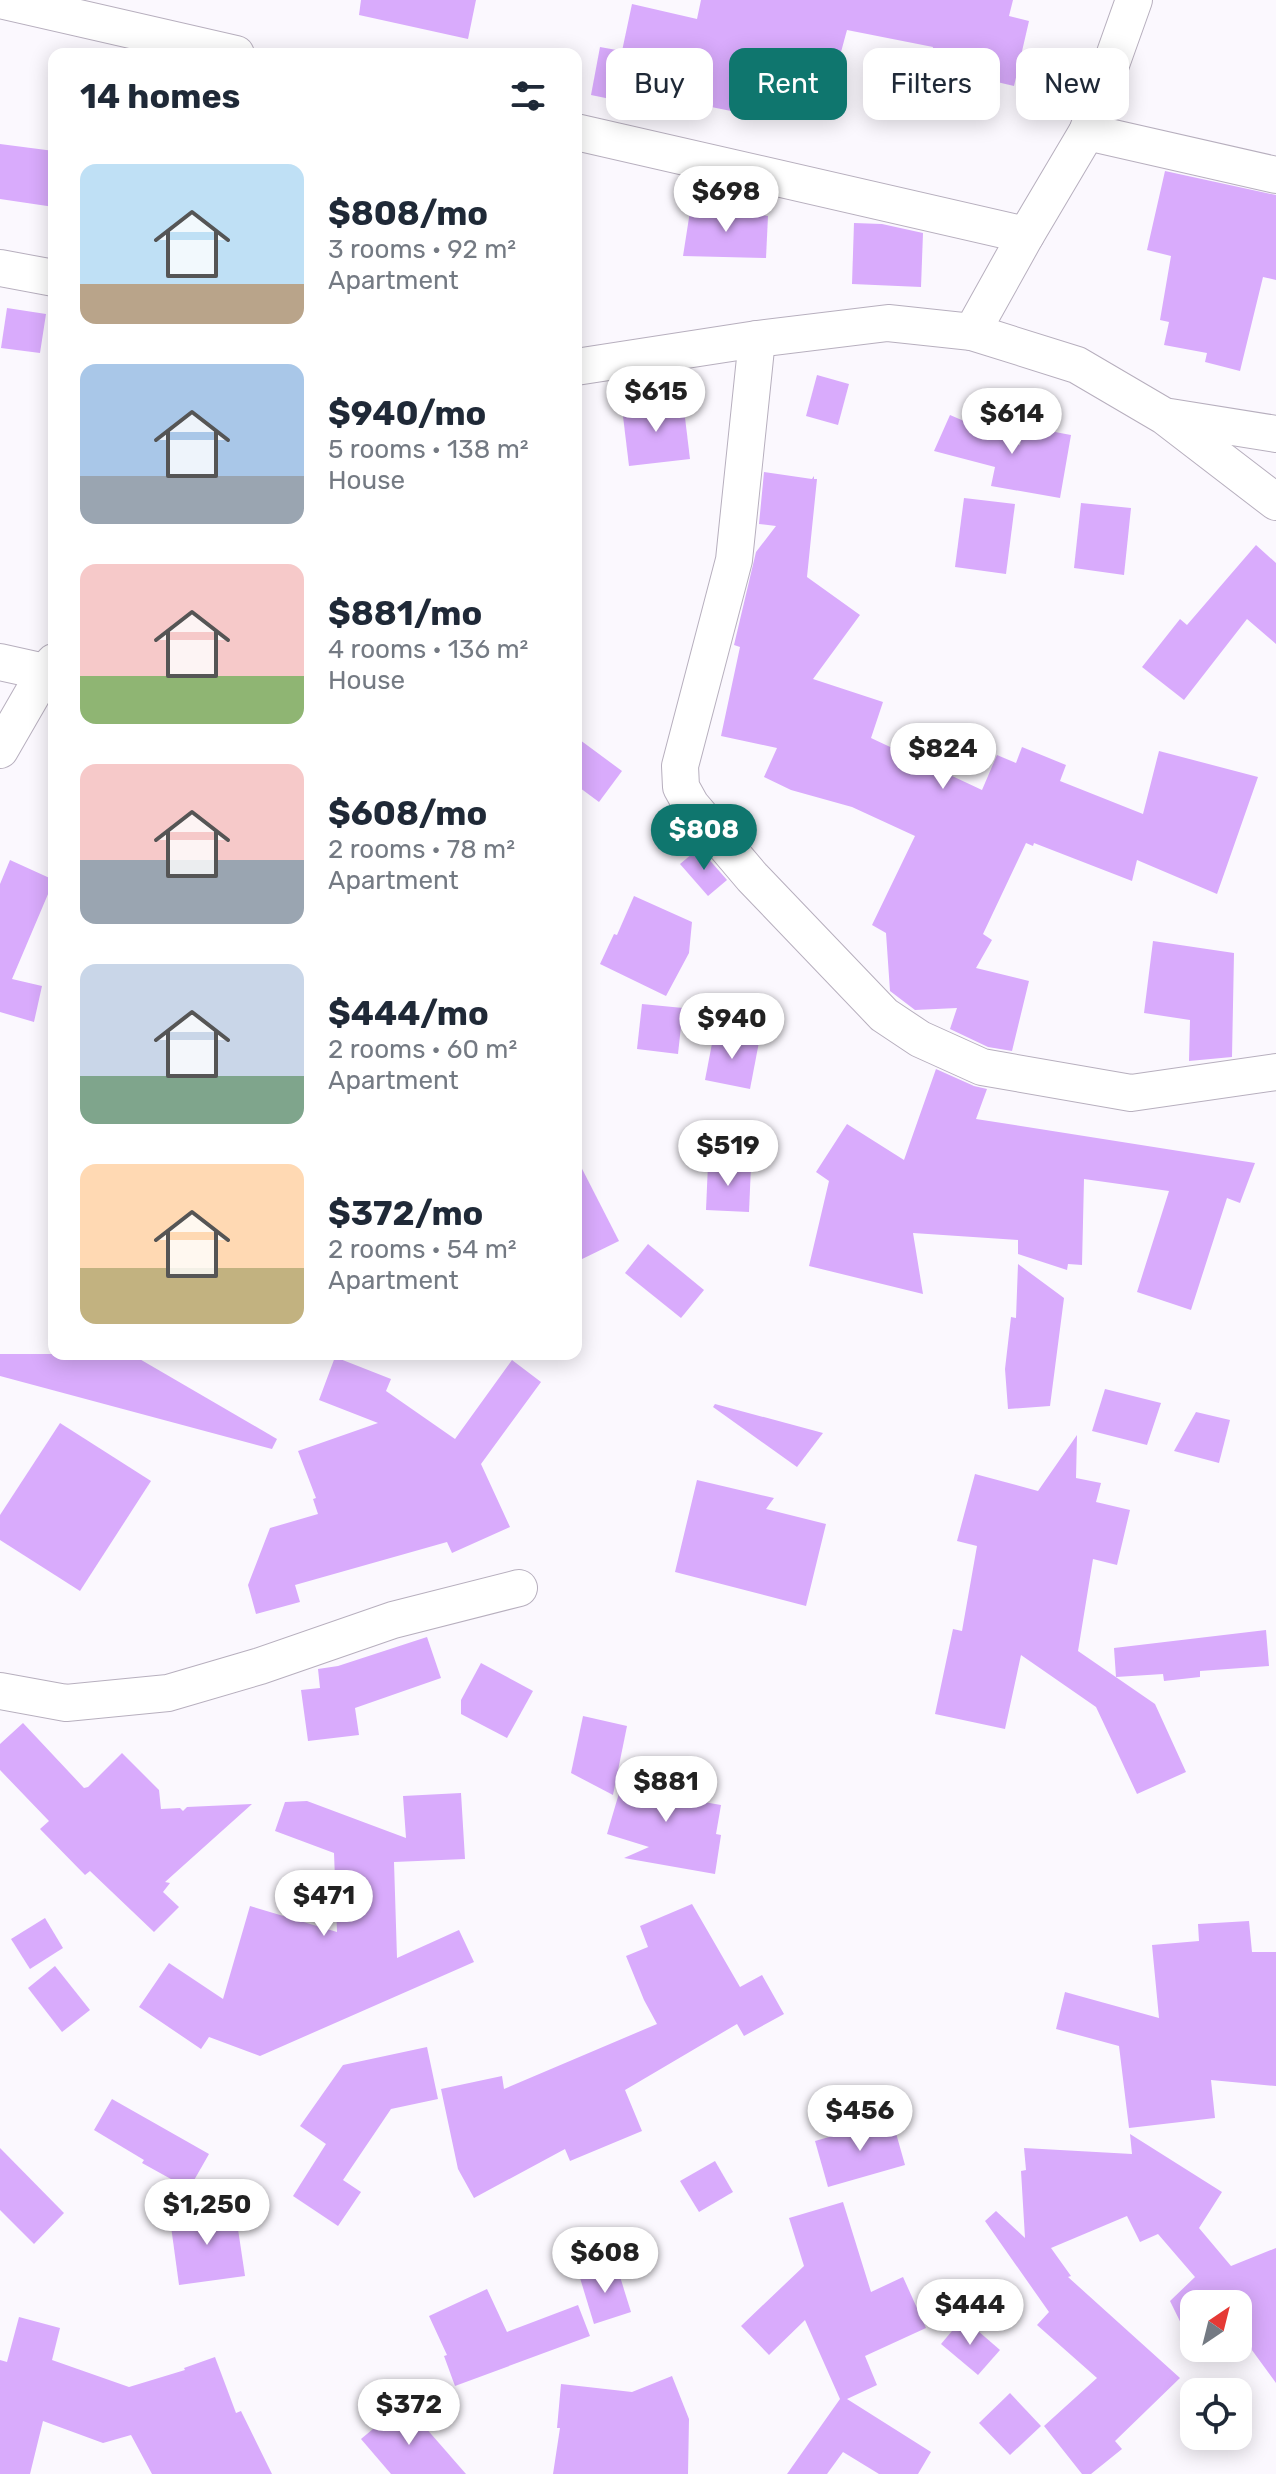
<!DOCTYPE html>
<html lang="en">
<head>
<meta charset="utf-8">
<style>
	:root { --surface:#fff; --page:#f2f2f3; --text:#1f2937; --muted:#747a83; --accent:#0f766e }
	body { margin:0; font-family:Rubik,sans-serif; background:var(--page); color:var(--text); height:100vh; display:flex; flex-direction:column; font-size:30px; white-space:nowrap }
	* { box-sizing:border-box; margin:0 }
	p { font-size:26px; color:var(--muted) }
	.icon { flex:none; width:44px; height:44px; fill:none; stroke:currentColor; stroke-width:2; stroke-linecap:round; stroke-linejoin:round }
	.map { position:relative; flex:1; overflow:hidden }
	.side { position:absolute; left:48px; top:48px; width:534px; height:1312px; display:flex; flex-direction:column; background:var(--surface); border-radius:16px; box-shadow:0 4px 20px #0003 }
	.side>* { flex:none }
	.top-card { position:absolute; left:606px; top:48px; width:550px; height:72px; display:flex; gap:16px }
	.needle { width:52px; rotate:35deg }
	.buttons { position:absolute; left:1180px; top:2290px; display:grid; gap:16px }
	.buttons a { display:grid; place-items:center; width:72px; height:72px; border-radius:16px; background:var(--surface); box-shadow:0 4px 20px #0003; font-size:40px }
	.price { position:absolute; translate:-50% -68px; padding:0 18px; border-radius:28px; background:#fff; color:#222; font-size:26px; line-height:52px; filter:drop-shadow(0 2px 4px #0008) }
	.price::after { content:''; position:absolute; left:50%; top:48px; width:24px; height:18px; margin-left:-12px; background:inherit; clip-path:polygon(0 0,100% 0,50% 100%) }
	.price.current { background:var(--accent); color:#fff }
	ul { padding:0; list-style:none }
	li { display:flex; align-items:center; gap:24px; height:200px; padding:0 32px }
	li span { display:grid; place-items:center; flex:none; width:224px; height:160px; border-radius:16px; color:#555 }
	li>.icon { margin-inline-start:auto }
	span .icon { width:96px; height:96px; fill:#fffc; stroke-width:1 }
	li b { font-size:34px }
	h2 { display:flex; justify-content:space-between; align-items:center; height:96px; padding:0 32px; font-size:34px }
	.tag { padding:0 28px; border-radius:16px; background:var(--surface); box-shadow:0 4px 20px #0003; font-size:28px; line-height:72px }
	.tag.current { background:var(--accent); color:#fff }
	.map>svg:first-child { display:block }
</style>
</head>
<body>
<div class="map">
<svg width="1276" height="2474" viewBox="0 0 1276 2474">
	<rect width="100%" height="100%" fill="#fbf8fe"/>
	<!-- building -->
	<g fill="#d9abfc">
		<path d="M 361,0 L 476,0 L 468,39 L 359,15 Z"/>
		<path d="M 701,0 L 1013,0 L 1009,16 L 1029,21 L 1014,86 L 929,66 L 933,47 L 847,30 L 832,85 L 746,63 L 736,112 L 632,91 L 630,103 L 591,95 L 600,47 L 622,51 L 632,4 L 697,19 Z"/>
		<path d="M 0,144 L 54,151 L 54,207 L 0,199 Z"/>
		<path d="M 1165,171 L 1276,195 L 1276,280 L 1263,277 L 1240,371 L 1205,362 L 1207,353 L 1164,345 L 1169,322 L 1160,320 L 1171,256 L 1147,250 Z"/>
		<path d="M 691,205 L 768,216 L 766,258 L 683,256 Z"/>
		<path d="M 854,223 L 882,224 L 923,233 L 921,287 L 852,284 Z"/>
		<path d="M 7,308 L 46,314 L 40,353 L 1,348 Z"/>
		<path d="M 817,375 L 849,384 L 838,425 L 806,416 Z"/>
		<path d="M 683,401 L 690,459 L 629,466 L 622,408 Z"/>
		<path d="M 950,415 L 1020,445 L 1023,426 L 1071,435 L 1060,498 L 991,486 L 995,467 L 934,451 Z"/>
		<path d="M 764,472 L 812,479 L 814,476 L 814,479 L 817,479 L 807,577 L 860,615 L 813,679 L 883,702 L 871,738 L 982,790 L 997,755 L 1016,763 L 1022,747 L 1066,765 L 1060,781 L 1143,814 L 1159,751 L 1258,777 L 1217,894 L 1137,860 L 1132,881 L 1034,843 L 1033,846 L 1026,843 L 983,934 L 992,940 L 976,968 L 1029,981 L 1012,1051 L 988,1047 L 950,1029 L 957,1008 L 915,1010 L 890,991 L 886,933 L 872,925 L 915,836 L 852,807 L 791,790 L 764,777 L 777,748 L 721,736 L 740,647 L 734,645 L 756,552 L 776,526 L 759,524 Z"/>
		<path d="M 964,498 L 1015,504 L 1006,574 L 955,567 Z"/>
		<path d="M 1081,503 L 1131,508 L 1124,575 L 1074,568 Z"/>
		<path d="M 1256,545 L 1276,563 L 1276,644 L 1247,619 L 1184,700 L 1142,667 L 1180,619 L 1187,625 Z"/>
		<path d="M 576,737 L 622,771 L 599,802 L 576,785 Z"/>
		<path d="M 699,848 L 727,880 L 708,896 L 680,864 Z"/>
		<path d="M 10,860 L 54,880 L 12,979 L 42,986 L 34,1022 L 0,1012 L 0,884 Z"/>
		<path d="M 634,896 L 692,922 L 689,953 L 666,996 L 600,964 L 614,934 L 617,935 Z"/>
		<path d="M 1153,941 L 1234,953 L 1232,1057 L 1189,1061 L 1190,1020 L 1144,1013 Z"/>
		<path d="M 642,1004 L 683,1008 L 678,1054 L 637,1049 Z"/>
		<path d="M 714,1033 L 759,1042 L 750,1089 L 705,1080 Z"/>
		<path d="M 936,1069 L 974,1086 L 987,1089 L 976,1119 L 1255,1163 L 1240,1203 L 1227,1198 L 1191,1310 L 1137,1292 L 1169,1191 L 1084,1179 L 1082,1265 L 1068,1264 L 1067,1270 L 1018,1254 L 1018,1240 L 913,1233 L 923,1294 L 809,1266 L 829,1181 L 816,1172 L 847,1124 L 904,1160 Z"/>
		<path d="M 576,1157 L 619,1241 L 576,1262 Z"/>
		<path d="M 708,1164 L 751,1166 L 749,1212 L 706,1210 Z"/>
		<path d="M 648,1244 L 704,1290 L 681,1318 L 625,1273 Z"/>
		<path d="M 1018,1264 L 1064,1298 L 1050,1406 L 1008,1409 L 1005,1369 L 1011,1317 L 1016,1318 Z"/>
		<path d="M 0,1354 L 131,1354 L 277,1439 L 272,1449 L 0,1376 Z"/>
		<path d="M 335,1357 L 391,1379 L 386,1391 L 455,1439 L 512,1360 L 541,1382 L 481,1464 L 510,1527 L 452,1553 L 447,1542 L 295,1585 L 300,1602 L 256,1614 L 248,1585 L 270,1528 L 318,1514 L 313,1499 L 316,1498 L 298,1451 L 378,1423 L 319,1400 Z"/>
		<path d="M 1105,1389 L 1161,1403 L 1147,1445 L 1092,1431 Z"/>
		<path d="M 715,1404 L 823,1433 L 797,1467 L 713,1407 Z"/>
		<path d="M 1196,1412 L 1230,1420 L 1219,1463 L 1174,1451 Z"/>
		<path d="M 60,1423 L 151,1481 L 80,1591 L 0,1540 L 0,1515 Z"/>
		<path d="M 1077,1435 L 1076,1478 L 1101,1483 L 1096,1502 L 1130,1510 L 1117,1565 L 1093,1559 L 1078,1651 L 1155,1704 L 1186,1772 L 1137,1794 L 1096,1707 L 1021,1655 L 1005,1729 L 935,1714 L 953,1629 L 962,1631 L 977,1546 L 957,1541 L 975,1474 L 1038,1491 Z"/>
		<path d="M 697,1480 L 774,1498 L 766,1509 L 826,1524 L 806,1606 L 675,1572 Z"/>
		<path d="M 1266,1630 L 1269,1666 L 1200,1671 L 1200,1677 L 1164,1681 L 1163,1674 L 1116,1677 L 1114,1648 Z"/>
		<path d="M 427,1637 L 441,1678 L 355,1708 L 359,1735 L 308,1741 L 301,1690 L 320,1688 L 318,1669 L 338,1666 Z"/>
		<path d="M 481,1663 L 533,1691 L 507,1738 L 461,1714 L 461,1700 Z"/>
		<path d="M 583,1716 L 627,1726 L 613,1795 L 571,1773 Z"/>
		<path d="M 23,1723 L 84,1788 L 88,1787 L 122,1753 L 159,1790 L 161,1809 L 180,1808 L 183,1811 L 187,1807 L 252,1804 L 165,1882 L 170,1883 L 163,1892 L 179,1907 L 154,1932 L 90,1871 L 85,1875 L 40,1829 L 49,1821 L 0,1770 L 0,1744 Z"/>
		<path d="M 627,1766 L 668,1775 L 664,1795 L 721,1805 L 716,1834 L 721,1835 L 715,1874 L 624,1858 L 649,1847 L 607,1834 Z"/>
		<path d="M 461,1793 L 465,1859 L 394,1862 L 397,1958 L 459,1930 L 474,1962 L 260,2056 L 209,2037 L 201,2049 L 139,2007 L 169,1963 L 223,1999 L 250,1906 L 337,1932 L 334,1853 L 275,1831 L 285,1802 L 307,1801 L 406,1838 L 403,1796 Z"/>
		<path d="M 692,1904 L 740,1987 L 762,1975 L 784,2014 L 744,2036 L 737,2024 L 625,2090 L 642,2131 L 570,2161 L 565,2149 L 474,2198 L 458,2169 L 441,2089 L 502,2076 L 504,2089 L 657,2024 L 644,2000 L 626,1956 L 648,1947 L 640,1926 Z"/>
		<path d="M 45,1918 L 63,1948 L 30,1969 L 11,1939 Z"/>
		<path d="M 1249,1921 L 1252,1952 L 1276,1952 L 1276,2086 L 1211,2080 L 1215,2118 L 1129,2128 L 1119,2046 L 1056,2029 L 1065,1992 L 1159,2018 L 1152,1945 L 1199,1941 L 1198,1924 Z"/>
		<path d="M 55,1966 L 90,2010 L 62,2032 L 28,1988 Z"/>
		<path d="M 427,2047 L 438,2099 L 391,2109 L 343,2180 L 361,2192 L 338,2226 L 293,2196 L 326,2144 L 300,2126 L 343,2065 Z"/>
		<path d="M 112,2099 L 209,2154 L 189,2189 L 142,2163 L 144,2160 L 94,2130 Z"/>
		<path d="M 892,2119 L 905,2165 L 828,2187 L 815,2141 Z"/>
		<path d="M 1130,2134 L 1222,2192 L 1199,2228 L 1231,2266 L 1276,2248 L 1276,2383 L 1238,2331 L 1238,2304 L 1194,2304 L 1194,2348 L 1212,2348 L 1199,2360 L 1170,2301 L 1195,2277 L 1158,2234 L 1140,2242 L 1127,2216 L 1051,2248 L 1071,2276 L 1068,2277 L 1180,2378 L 1115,2441 L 1122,2449 L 1091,2474 L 1082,2474 L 1044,2426 L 1097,2378 L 1037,2325 L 1049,2312 L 985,2221 L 996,2211 L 1025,2238 L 1021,2171 L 1026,2170 L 1024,2148 L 1132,2154 Z"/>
		<path d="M 0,2148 L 64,2213 L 34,2244 L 0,2210 Z"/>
		<path d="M 715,2161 L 733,2192 L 699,2212 L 680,2181 Z"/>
		<path d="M 843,2202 L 871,2292 L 903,2277 L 926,2328 L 865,2356 L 877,2385 L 847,2399 L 931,2452 L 918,2474 L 879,2474 L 843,2452 L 827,2474 L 787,2474 L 840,2399 L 805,2320 L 769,2355 L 741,2326 L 804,2266 L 789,2218 Z"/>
		<path d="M 235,2209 L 245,2276 L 179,2285 L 170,2219 Z"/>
		<path d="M 617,2267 L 631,2312 L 594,2324 L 580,2278 Z"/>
		<path d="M 487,2289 L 507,2332 L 578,2305 L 590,2336 L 455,2386 L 444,2356 L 447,2355 L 429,2316 Z"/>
		<path d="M 19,2317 L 60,2328 L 52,2360 L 129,2387 L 185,2370 L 184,2368 L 215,2357 L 236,2413 L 241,2411 L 272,2474 L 152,2474 L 131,2435 L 103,2443 L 43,2421 L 30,2474 L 0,2474 L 0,2360 L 7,2362 Z"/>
		<path d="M 963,2318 L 1000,2350 L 978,2375 L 941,2344 Z"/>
		<path d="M 672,2376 L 689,2419 L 688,2474 L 553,2474 L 560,2428 L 557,2428 L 561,2384 L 632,2392 Z"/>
		<path d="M 1010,2393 L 1041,2426 L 1010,2455 L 979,2423 Z"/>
		<path d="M 404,2403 L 466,2474 L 391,2474 L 361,2439 Z"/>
	</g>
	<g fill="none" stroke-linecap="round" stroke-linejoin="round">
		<defs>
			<g id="street">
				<path d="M 0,0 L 236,54"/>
				<path d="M 576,132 L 1026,235"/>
				<path d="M 1087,132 L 1276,175"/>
				<path d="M 0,268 L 54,278"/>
				<path d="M 972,332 L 1077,365 L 1164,416 L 1276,502"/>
				<path d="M 757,339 L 734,560 L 680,766 L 681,787 L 691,805 L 752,877 L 884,1015 L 920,1039 L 982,1067 L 1131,1093 L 1276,1072"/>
				<path d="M 576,367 L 757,339 L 888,323 L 972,332 L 1026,235 L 1087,132 L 1134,0"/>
				<path d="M 1170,417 L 1276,434"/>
				<path d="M 0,662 L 45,672"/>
				<path d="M 0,750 L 45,672 L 54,662"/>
				<path d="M 0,1691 L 66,1703 L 168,1693 L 260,1666 L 393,1620 L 519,1588"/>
			</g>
		</defs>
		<!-- street casing -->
		<use href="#street" stroke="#b7afbe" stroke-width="38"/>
		<!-- street -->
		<use href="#street" stroke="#fff" stroke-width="36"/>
	</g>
</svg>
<div class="buttons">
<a><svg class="needle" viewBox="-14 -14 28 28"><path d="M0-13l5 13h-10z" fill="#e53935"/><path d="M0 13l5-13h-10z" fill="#747a83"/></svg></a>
<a><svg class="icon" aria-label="locate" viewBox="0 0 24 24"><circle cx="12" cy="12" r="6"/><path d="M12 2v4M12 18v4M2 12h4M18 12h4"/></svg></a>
</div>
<b class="price" style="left:726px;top:234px">$698</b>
<b class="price" style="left:656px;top:434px">$615</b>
<b class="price" style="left:1012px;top:456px">$614</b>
<b class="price" style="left:943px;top:791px">$824</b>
<b class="price current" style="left:704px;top:872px">$808</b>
<b class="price" style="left:732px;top:1061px">$940</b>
<b class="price" style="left:728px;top:1188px">$519</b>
<b class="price" style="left:666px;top:1824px">$881</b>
<b class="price" style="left:324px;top:1938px">$471</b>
<b class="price" style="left:860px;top:2153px">$456</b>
<b class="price" style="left:207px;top:2247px">$1,250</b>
<b class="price" style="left:605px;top:2295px">$608</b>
<b class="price" style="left:970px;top:2347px">$444</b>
<b class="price" style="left:409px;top:2447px">$372</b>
<div class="top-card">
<a class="tag">Buy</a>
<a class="tag current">Rent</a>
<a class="tag">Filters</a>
<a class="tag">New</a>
</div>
<section class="side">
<h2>14 homes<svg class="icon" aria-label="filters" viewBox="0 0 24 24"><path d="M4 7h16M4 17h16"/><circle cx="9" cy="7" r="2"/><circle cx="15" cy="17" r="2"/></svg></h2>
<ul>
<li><span style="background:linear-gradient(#bfe0f5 75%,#b9a48a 0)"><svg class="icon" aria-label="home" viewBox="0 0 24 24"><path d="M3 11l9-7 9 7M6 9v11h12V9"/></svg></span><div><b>$808/mo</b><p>3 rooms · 92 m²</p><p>Apartment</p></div></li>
<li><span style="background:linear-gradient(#a9c7e8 70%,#9aa5b1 0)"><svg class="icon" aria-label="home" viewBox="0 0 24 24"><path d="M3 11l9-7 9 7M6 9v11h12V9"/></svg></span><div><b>$940/mo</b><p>5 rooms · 138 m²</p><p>House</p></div></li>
<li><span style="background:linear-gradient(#f6c9c9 70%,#8fb573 0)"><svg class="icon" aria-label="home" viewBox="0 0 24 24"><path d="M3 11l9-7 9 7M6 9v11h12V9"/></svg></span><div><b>$881/mo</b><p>4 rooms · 136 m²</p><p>House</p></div></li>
<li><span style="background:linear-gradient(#f6c9c9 60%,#9aa5b1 0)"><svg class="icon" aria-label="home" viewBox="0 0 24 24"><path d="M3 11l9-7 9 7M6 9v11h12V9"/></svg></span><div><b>$608/mo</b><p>2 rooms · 78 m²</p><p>Apartment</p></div></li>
<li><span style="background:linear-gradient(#c9d6e8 70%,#7fa58c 0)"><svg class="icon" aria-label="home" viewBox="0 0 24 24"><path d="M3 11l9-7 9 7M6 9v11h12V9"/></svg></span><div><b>$444/mo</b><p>2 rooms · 60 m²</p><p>Apartment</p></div></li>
<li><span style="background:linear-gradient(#ffd9b3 65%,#c2b280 0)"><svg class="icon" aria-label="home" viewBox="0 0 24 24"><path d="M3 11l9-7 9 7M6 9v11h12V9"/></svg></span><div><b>$372/mo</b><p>2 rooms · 54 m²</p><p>Apartment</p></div></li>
</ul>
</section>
</div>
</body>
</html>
